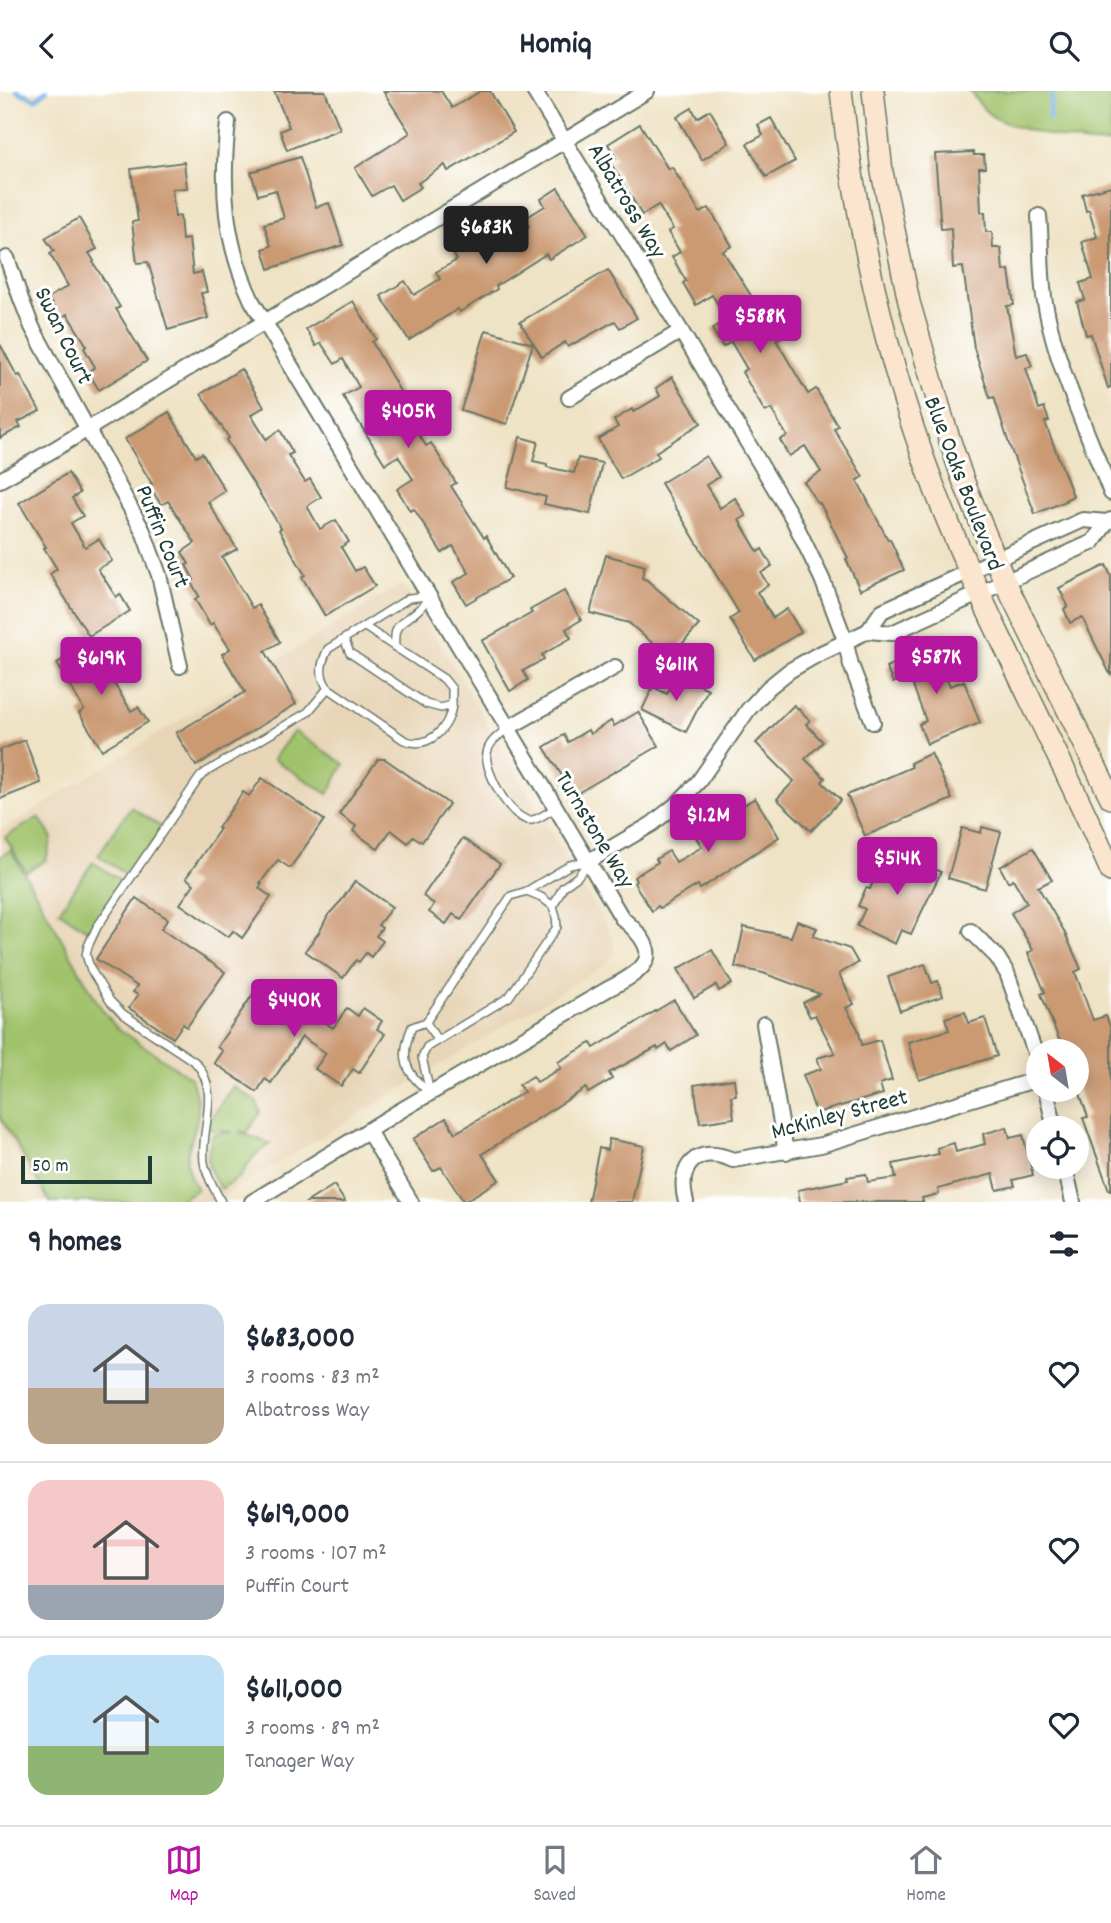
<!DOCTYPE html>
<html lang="en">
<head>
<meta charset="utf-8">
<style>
	:root { --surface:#fff; --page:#f2f2f3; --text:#1f2937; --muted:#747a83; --line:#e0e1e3; --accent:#b5179e }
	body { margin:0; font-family:Dekko,sans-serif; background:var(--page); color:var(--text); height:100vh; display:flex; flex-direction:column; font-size:26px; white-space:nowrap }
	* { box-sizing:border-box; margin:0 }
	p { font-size:23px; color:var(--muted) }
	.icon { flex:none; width:38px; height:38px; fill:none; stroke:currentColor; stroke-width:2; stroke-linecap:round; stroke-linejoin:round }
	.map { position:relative; height:1111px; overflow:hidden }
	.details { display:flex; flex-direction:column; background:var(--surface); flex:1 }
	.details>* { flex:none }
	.needle { width:46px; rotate:329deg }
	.tools { position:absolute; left:1026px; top:948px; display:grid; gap:14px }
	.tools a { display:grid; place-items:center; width:63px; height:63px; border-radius:50%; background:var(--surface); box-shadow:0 4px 18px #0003; font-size:35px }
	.scale { position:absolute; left:21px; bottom:18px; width:131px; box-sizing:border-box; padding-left:7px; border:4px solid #1f3d34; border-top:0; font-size:19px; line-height:24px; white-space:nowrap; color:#1f3d34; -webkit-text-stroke:5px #fff; paint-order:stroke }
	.price { position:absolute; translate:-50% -60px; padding:0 16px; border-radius:7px; background:var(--accent); color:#fff; font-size:23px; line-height:46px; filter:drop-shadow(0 2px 4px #0008) }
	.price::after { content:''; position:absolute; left:50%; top:42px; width:21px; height:16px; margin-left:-10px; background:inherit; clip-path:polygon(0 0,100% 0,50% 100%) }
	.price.active { background:#222; color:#fff }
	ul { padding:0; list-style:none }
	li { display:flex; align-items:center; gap:21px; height:175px; padding:0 28px }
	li+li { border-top:2px solid var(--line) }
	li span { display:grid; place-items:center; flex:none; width:196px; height:140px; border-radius:21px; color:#555 }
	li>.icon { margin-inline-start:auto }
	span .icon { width:84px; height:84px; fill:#fffc; stroke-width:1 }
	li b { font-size:30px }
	h2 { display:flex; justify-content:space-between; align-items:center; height:84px; padding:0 28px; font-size:30px }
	header { display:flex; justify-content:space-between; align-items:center; height:91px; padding:0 28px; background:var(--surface); font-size:32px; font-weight:800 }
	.dock { display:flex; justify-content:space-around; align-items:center; height:98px; border-top:2px solid var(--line); background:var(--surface); font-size:19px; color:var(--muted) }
	.dock a { display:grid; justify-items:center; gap:4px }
	.dock .active { color:var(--accent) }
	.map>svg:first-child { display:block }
</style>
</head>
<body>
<header><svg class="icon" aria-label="back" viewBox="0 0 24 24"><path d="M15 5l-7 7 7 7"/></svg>Homiq<svg class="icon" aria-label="search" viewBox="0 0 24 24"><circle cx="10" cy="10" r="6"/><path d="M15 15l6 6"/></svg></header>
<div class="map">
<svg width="1111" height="1111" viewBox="0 0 1111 1111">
	<rect width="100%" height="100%" fill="#fff"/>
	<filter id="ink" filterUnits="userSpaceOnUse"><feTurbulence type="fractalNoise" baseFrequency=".0143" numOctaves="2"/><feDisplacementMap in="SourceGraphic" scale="14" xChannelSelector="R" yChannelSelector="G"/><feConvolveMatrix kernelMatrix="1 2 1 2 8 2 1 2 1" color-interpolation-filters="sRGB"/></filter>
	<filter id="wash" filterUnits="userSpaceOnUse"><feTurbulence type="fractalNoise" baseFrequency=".00686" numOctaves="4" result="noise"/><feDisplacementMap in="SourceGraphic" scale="28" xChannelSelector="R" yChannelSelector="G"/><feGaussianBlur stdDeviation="1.57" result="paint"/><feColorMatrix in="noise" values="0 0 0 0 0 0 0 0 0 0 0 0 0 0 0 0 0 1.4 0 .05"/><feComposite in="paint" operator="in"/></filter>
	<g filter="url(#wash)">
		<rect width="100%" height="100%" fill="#efe3c5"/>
		<!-- built -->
		<path fill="#e8d5b7" d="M 402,493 L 451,571 L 612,845 L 615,861 L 608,872 L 214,1111 L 44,1111 L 0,1035 L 0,740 Z"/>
		<!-- green -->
		<g fill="#a0c26b" stroke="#608050" stroke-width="2">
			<path d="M 970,0 L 1111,0 L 1111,51 C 1094,58 1013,37 995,27 C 984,21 977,10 970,0 Z"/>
			<path d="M 294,640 L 344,673 L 328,703 L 273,668 Z"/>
			<path d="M 131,716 L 163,737 L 129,786 L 98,764 Z"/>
			<path d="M 39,726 L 52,747 L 46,769 L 26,781 L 5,746 Z"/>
			<path d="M 11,759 L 99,914 L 116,936 L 191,987 C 193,995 197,1005 198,1014 C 199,1051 173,1061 197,1098 L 177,1111 L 50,1111 L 0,1026 L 0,766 Z"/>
			<path d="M 93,771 L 124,792 L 90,841 L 59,820 Z"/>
			<path d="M 233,995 L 257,1011 L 260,1022 L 247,1041 L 239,1041 L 271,1053 L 254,1065 L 240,1086 L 221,1098 C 207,1078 204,1067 213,1043 L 233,1041 L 210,1038 L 211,1027 Z"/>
		</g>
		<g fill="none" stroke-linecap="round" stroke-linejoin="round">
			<!-- stream -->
			<g stroke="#73ade4" stroke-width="5">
				<path d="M 17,0 L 36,8 L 46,0"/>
				<path d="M 1070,0 L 1075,0"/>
				<path d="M 1049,28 L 1052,3"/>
			</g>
		</g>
		<g id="blocks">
			<!-- building -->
			<g fill="#cb9972">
				<path d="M 274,0 L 325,0 L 340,38 L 287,59 L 280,40 L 289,36 Z"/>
				<path d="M 383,0 L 441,0 L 452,17 L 481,0 L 490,0 L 514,41 L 448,80 L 445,74 L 418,92 L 421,96 L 400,109 L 391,94 L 372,105 L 355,77 L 410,42 Z"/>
				<path d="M 692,17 L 697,27 L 710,19 L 729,52 L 702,69 L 677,26 Z"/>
				<path d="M 771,27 L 795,70 L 766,86 L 747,53 L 763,44 L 758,34 Z"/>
				<path d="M 640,33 L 668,78 L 672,76 L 700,122 L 709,117 L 732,155 L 723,160 L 755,211 L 760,207 L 783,245 L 776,249 L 808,303 L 816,298 L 838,335 L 834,338 L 863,386 L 857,389 L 888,449 L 890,448 L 904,479 L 860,499 L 846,468 L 848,467 L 820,412 L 818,413 L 804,391 L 821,381 L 805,355 L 789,365 L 780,349 L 787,345 L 771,318 L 765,321 L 742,281 L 747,278 L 731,251 L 723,256 L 712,238 L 727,228 L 712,204 L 696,214 L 683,192 L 686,190 L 672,166 L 680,161 L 668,141 L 673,138 L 658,114 L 642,124 L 610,71 L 616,67 L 608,53 Z"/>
				<path d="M 974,61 L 974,64 L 984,64 L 985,77 L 979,77 L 981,121 L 985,121 L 986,141 L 992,141 L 993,157 L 1001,157 L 1003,180 L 1009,179 L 1014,214 L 1007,215 L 1016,265 L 1027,262 L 1032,275 L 1026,277 L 1039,318 L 1044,316 L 1049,330 L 1045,331 L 1073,405 L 1065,409 L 1066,410 L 1035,423 L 1009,353 L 994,306 L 990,307 L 974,257 L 963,176 L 953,177 L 951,137 L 941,138 L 935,63 Z"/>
				<path d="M 300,66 L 316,116 L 329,112 L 343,154 L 269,178 L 263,158 L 271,155 L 264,133 L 284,127 L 276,99 L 258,104 L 251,81 Z"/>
				<path d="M 184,71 L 187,97 L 172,98 L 175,126 L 180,125 L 182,149 L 189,148 L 193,183 L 202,181 L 207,201 L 201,202 L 208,227 L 168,239 L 148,171 L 137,172 L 132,131 L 138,130 L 131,78 Z"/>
				<path d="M 1111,95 L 1111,296 L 1108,297 L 1091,243 L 1086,244 L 1077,211 L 1085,209 L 1080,192 L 1093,188 L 1082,151 L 1097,146 L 1089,119 L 1086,120 L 1082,103 Z"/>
				<path d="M 558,97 L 588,144 L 549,168 L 546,163 L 496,195 L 497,198 L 460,221 L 458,218 L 409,249 L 381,205 L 405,190 L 414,204 L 440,188 L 436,181 L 457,169 L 452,161 L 496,136 L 505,150 L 529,135 L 524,128 L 545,115 L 541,108 Z"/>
				<path d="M 79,127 L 97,158 L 89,162 L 94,170 L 93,171 L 120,216 L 116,218 L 147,270 L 99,299 L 88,281 L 95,276 L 84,257 L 87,255 L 67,223 L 60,227 L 48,207 L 68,195 L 50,163 L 54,160 L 45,147 Z"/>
				<path d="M 608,179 L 637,227 L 620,237 L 615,230 L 568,256 L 565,251 L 542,266 L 520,231 Z"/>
				<path d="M 353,210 L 376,248 L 372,251 L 401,302 L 395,305 L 426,355 L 431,352 L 456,392 L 451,395 L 484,447 L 486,445 L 510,487 L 466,513 L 453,491 L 469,482 L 453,455 L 442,462 L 414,418 L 410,420 L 397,398 L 413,388 L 398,365 L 385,373 L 353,322 L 343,305 L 359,296 L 343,268 L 335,273 L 321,252 L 316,255 L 306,238 Z"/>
				<path d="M 486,239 L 533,253 L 507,333 L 461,319 Z"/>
				<path d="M 0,253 L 17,285 L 20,284 L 40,320 L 18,331 L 21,336 L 0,347 Z"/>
				<path d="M 241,278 L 264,316 L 251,324 L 266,348 L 280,339 L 293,362 L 288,364 L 305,391 L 310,388 L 321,406 L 307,415 L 320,438 L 336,429 L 349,451 L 341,456 L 355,480 L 363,476 L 375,495 L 325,525 L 302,486 L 305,484 L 279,439 L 281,437 L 226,349 L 229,347 L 201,303 Z"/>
				<path d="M 672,286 L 701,332 L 656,361 L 659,366 L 621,388 L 598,348 L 618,336 L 614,329 L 632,318 L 633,321 L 660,305 L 656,297 Z"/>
				<path d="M 169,321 L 196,366 L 202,362 L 225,400 L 208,411 L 237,458 L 222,466 L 252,517 L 258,514 L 280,551 L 265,560 L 296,613 L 196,675 L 176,642 L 245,601 L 222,563 L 230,558 L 213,532 L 210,534 L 195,508 L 199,505 L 191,491 L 194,489 L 186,474 L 189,473 L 182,461 L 195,452 L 168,410 L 161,414 L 149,394 L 152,393 L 125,348 Z"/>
				<path d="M 520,346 L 538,351 L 533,370 L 547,373 L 547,376 L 574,382 L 578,367 L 602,372 L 590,423 L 544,413 L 546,406 L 507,396 Z"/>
				<path d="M 706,365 L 719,386 L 706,394 L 720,417 L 735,407 L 746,425 L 739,429 L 758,461 L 762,458 L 772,475 L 761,482 L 768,494 L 757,501 L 773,527 L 787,518 L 801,541 L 755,569 L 730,528 L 739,522 L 661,392 Z"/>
				<path d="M 68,382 L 80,402 L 72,407 L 83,425 L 71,432 L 85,456 L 99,448 L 112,470 L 98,478 L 116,506 L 120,503 L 130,520 L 89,545 L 50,483 L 57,478 L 44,457 L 46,456 L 19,412 Z"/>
				<path d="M 606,464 L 645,475 L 642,487 L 647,489 L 699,534 L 674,562 L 664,553 L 659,558 L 629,532 L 590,522 Z"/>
				<path d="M 1106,474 L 1111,485 L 1111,585 L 1082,526 L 1070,532 L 1064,518 L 1068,515 L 1059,497 Z"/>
				<path d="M 564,500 L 581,529 L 566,538 L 571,547 L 542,564 L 544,568 L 523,580 L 528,589 L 510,600 L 482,550 L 532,522 L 530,519 Z"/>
				<path d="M 87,554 L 97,571 L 111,563 L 124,586 L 114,592 L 131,620 L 138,616 L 148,631 L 102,659 L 79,622 L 84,619 L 57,572 Z"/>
				<path d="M 932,555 L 950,595 L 964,590 L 980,632 L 927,653 L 919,633 L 926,630 L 909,584 L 893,592 L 886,576 Z"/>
				<path d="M 677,583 L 708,598 L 686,641 L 642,619 L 653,596 L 667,603 Z"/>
				<path d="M 794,614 L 810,629 L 806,633 L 823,651 L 805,668 L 825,687 L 822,691 L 841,709 L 811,740 L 777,708 L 794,690 L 756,652 Z"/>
				<path d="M 638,621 L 659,655 L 574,704 L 544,656 L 564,644 L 568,651 L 588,639 L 590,643 L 611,630 L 614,635 Z"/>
				<path d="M 25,649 L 41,692 L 0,708 L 0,659 Z"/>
				<path d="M 931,662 L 952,708 L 865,745 L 847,704 L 912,676 L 910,672 Z"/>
				<path d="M 378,668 L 385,668 L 449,713 L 422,751 L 413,745 L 408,752 L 391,739 L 378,758 L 353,740 L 356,735 L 339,723 Z"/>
				<path d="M 262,687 L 324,729 L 290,777 L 278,769 L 260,792 L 262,793 L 259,797 L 271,806 L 242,847 L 233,840 L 228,846 L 180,813 L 194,793 L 186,787 L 220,738 L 218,737 L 243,701 L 249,705 Z"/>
				<path d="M 755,707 L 779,746 L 700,798 L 698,794 L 660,817 L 658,815 L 652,820 L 634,792 L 636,790 L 634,786 L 658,771 L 656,768 L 669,760 L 676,771 L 702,756 L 694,743 L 714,727 L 712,723 L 728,713 L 733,721 Z"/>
				<path d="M 982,736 L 1001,741 L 985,798 L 948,787 L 962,737 L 981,742 Z"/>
				<path d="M 463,747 L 500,773 L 461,829 L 453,823 L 446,833 L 429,821 L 434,813 L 423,805 Z"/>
				<path d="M 1033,757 L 1052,789 L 1038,796 L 1064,840 L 1081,878 L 1075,881 L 1093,929 L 1106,925 L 1111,938 L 1111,1099 L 1109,1099 L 1083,1027 L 1088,1026 L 1076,991 L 1076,961 L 1064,961 L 1041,903 L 1045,901 L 1028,862 L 1033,859 L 1011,822 L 1027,812 L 1013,788 L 1008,791 L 1000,776 Z"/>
				<path d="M 892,760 L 941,781 L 911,843 L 901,839 L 895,853 L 857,835 L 865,818 L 858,815 L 866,797 L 870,798 L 879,776 L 884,778 Z"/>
				<path d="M 355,790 L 392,816 L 378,834 L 382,837 L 376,845 L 383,850 L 371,866 L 366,862 L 359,871 L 356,869 L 343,887 L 305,860 L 320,840 L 328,824 L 341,810 Z"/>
				<path d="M 136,807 L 168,828 L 161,838 L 225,881 L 187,936 L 183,933 L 173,947 L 129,917 L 138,904 L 133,901 L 137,895 L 96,868 Z"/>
				<path d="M 797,830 L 817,837 L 813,845 L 850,858 L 858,872 L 839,883 L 854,913 L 846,917 L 858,938 L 862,954 L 880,949 L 892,989 L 880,993 L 883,1003 L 816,1022 L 803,984 L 821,978 L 817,967 L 835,962 L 815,924 L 810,926 L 803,912 L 820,903 L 763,882 L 735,876 L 744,836 L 791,846 Z"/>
				<path d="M 712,859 L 732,893 L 719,900 L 716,894 L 694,907 L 678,878 Z"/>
				<path d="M 925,873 L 932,892 L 938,890 L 943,905 L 900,920 L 888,886 Z"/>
				<path d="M 262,890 L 333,937 L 347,917 L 358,925 L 363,917 L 382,930 L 377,938 L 385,943 L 359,982 L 353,978 L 341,995 L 315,978 L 326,962 L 302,946 L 271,992 L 265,988 L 257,1001 L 214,972 L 222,960 L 217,956 Z"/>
				<path d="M 674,909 L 696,944 L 671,960 L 667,953 L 658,959 L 657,956 L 609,982 L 612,988 L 588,1002 L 586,997 L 482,1063 L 499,1089 L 464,1111 L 441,1076 L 433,1080 L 413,1048 L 446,1027 L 455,1042 L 466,1036 L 524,1001 L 519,994 L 533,985 L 537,991 L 561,977 L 558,971 L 591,952 L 594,957 Z"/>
				<path d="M 965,921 L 969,932 L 985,927 L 997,965 L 919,989 L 908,951 L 949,939 L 945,927 Z"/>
				<path d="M 734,988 L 736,1004 L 731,1005 L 734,1027 L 700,1032 L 694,994 Z"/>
				<path d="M 1007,1036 L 1010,1047 L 1023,1044 L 1033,1084 L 1013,1089 L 1015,1095 L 997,1099 L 993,1083 L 938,1098 L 939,1103 L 922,1107 L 923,1111 L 800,1111 L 798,1099 L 848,1089 L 847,1086 L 866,1083 L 868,1091 L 896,1087 L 893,1073 L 939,1063 L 937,1057 L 954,1052 L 956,1061 L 985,1053 L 983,1043 Z"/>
				<path d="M 609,1048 L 644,1055 L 632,1111 L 588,1111 L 599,1057 L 607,1059 Z"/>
				<path d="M 334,1094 L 345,1111 L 307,1111 Z"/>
			</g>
		</g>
	</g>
	<g filter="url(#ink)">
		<use href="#blocks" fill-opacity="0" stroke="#687767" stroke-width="2"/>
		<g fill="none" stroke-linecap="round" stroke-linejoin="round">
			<defs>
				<g id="service">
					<path d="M 428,505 L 409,507 L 328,558 C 321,572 318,584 328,597 L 404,649 C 428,659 449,638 452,614"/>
					<path d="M 365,536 L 395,556"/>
					<path d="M 344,548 L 350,562 L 426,613 L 441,617 L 452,614 L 452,598 L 444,588 L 395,556 C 393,530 402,534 418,519 C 422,516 426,510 429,505"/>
					<path d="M 508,637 C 500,644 489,650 487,662 C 483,679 512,732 532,729 C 540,728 549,720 557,716"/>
					<path d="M 527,800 L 541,806 L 553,815"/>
					<path d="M 426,931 L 437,949"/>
					<path d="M 430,1002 C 405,982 399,967 412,936 L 426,931 L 511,805 L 527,800 L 570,774 L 589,770"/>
					<path d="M 430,1002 L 422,966 L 427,956 L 509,906 L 557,836 L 556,825 L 553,815 L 563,796 L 577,786 L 589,771"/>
					<path d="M 221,1111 C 215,1098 206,1085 204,1071 C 200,1037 222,1000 195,971 L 123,923 L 110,910 L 91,879 L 86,864 L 88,855 L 97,836 L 200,686 L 206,681 L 308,621 L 328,597"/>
				</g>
				<g id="minor">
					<path d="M 534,0 L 681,240 L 793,428 L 822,488 L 845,549 L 851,574 L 873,631"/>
					<path d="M 228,31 C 221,96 224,150 252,210 L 622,827 C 664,863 650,877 608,898 L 398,1021 L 252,1111"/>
					<path d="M 1039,125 C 1042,154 1040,184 1045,212 C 1057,278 1087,339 1111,402"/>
					<path d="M 7,167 L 21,208 L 32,236 L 143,440 L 159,484 L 180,575"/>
					<path d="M 569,307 L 681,240"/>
					<path d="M 0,389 L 48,362 L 647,0"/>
					<path d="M 868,540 L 882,520 L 970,480 L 1083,429 L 1107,431 L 1111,429"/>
					<path d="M 508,637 L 615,576"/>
					<path d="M 589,770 L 652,733 L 677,713 L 699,690 L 748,619 L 768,597 L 789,580 L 815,565 L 868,540 L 892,542 L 1093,451 L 1107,431"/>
					<path d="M 971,840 L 997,866 L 1007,882 L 1038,970"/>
					<path d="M 764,933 L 786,1061"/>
					<path d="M 1046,999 L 1055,1038"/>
					<path d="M 368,1040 L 411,1111"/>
					<path d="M 1065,1076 L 1073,1111"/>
					<path d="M 686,1111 C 676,1075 697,1053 733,1069 L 821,1054 L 1038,988"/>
				</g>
				<g id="secondary">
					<path d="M 841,0 C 856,135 886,269 934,396 C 985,527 1055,651 1111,780"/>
					<path d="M 873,0 L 882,81 L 909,211 L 944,332 L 963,389 L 1005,491 L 1111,707"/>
				</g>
			</defs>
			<!-- service casing -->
			<use href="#service" stroke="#687767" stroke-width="10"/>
			<!-- minor casing -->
			<use href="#minor" stroke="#687767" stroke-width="18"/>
			<!-- secondary casing -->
			<use href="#secondary" stroke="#687767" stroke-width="24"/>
			<!-- service -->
			<use href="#service" stroke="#fff" stroke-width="7"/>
			<!-- minor -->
			<use href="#minor" stroke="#fff" stroke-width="14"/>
			<!-- secondary -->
			<use href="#secondary" stroke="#fce5cf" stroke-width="21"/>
		</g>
	</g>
	<g text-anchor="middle" stroke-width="6" stroke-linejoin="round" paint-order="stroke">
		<!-- street labels -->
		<g font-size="24" fill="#1f3d34" stroke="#fff">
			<text transform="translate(628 109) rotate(59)" y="8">Albatross Way</text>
			<text transform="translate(65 244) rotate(64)" y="8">Swan Court</text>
			<text transform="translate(965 392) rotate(69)" y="8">Blue Oaks Boulevard</text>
			<text transform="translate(164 445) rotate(68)" y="8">Puffin Court</text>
			<text transform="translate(596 738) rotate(59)" y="8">Turnstone Way</text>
			<text transform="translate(839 1022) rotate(-15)" y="8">McKinley Street</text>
		</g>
	</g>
</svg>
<div class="tools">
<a><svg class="needle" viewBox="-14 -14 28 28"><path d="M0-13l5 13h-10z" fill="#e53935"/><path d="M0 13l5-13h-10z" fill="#747a83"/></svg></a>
<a><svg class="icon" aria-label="locate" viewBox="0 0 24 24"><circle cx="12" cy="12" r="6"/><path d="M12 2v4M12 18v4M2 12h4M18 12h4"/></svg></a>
</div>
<div class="scale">50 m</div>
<b class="price active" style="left:486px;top:175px">$683K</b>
<b class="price" style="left:760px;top:264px">$588K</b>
<b class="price" style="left:408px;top:359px">$405K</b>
<b class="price" style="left:936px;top:605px">$587K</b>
<b class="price" style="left:101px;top:606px">$619K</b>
<b class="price" style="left:676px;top:612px">$611K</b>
<b class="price" style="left:708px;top:763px">$1.2M</b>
<b class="price" style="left:897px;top:806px">$514K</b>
<b class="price" style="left:294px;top:948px">$440K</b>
</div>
<section class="details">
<h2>9 homes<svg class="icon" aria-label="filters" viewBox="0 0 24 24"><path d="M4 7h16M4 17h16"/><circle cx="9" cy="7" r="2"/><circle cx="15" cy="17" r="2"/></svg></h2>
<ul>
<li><span style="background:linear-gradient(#c9d6e8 60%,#b9a48a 0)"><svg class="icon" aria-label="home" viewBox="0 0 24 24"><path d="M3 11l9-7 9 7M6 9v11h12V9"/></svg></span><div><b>$683,000</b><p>3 rooms · 83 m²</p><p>Albatross Way</p></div><svg class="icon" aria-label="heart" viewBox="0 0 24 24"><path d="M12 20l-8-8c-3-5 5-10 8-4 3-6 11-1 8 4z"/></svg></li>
<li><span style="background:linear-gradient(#f6c9c9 75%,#9aa5b1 0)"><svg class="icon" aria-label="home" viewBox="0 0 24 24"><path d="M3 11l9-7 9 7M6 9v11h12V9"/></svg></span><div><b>$619,000</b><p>3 rooms · 107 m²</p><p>Puffin Court</p></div><svg class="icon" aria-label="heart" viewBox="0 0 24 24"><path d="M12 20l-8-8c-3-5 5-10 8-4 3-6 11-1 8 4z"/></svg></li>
<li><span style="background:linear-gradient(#bfe0f5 65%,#8fb573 0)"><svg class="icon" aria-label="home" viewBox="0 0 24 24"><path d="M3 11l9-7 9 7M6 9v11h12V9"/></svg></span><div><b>$611,000</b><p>3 rooms · 89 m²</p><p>Tanager Way</p></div><svg class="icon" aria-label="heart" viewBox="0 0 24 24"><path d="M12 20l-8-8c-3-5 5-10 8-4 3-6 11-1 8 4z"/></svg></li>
</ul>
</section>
<nav class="dock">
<a class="active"><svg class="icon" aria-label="map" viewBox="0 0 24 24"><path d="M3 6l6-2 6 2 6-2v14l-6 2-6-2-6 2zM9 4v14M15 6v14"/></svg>Map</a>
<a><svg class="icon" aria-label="saved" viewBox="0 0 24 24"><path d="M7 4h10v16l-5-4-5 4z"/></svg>Saved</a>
<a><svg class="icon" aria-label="home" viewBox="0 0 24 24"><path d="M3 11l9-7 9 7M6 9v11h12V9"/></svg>Home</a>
</nav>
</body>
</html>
